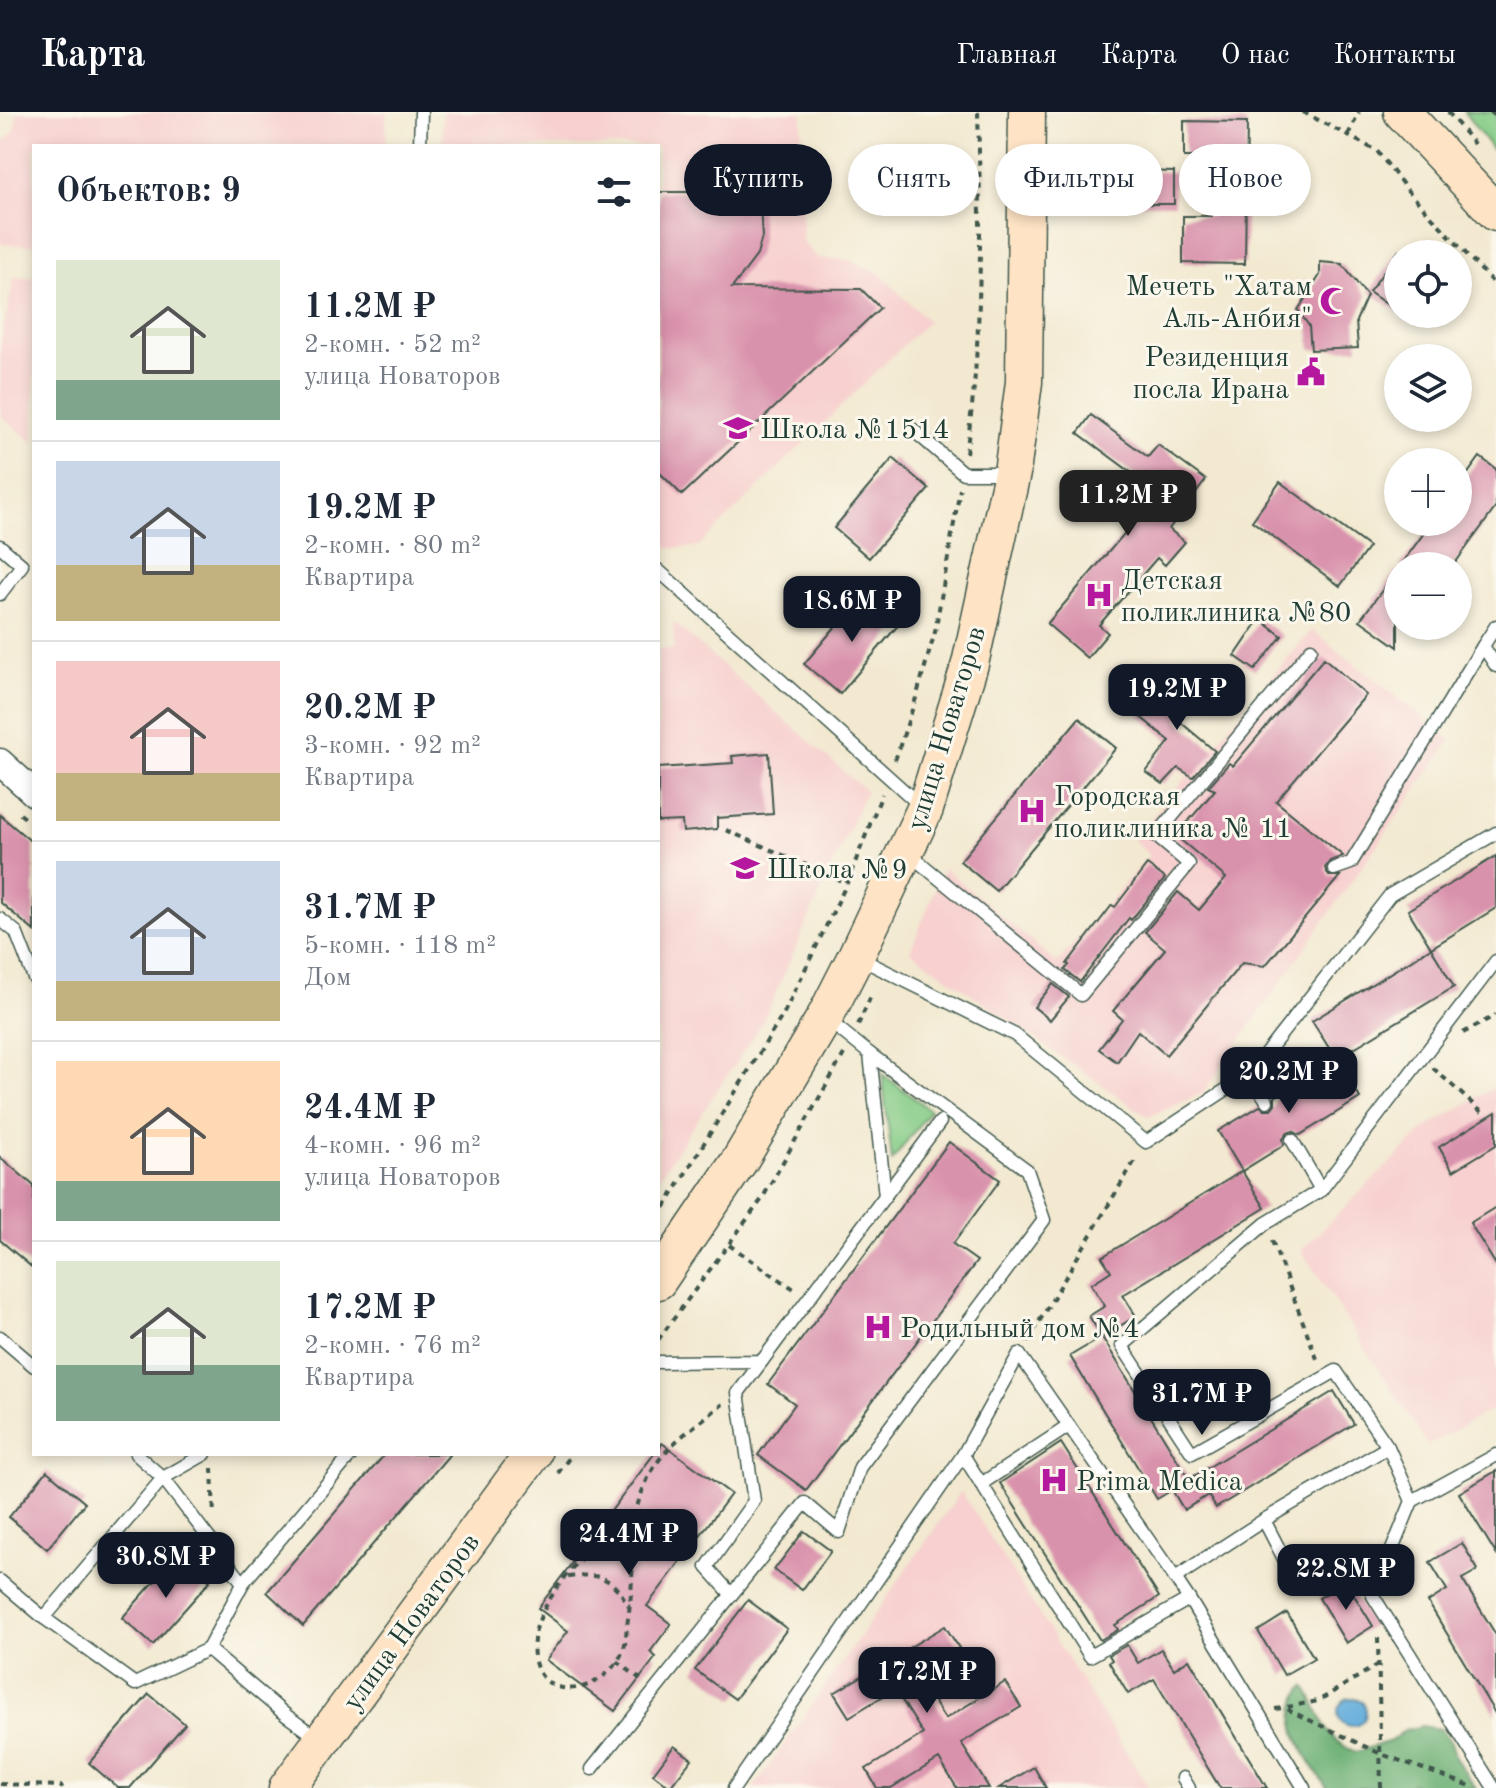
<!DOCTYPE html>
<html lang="ru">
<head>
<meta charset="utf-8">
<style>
	:root { --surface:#fff; --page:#f2f2f3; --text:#1f2937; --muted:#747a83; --line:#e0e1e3; --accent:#111827 }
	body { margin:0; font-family:"Old Standard TT",serif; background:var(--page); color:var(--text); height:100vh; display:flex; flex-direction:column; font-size:30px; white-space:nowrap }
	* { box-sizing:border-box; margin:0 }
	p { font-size:26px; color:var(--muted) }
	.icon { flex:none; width:44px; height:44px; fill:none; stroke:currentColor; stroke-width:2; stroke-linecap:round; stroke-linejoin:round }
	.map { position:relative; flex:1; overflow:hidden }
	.sheet { position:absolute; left:32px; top:32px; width:628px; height:1312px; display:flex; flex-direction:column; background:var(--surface); border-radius:0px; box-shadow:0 4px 12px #0003 }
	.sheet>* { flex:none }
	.banner { position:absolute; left:684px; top:32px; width:692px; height:72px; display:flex; gap:16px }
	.fabs { position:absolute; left:1384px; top:128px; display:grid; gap:16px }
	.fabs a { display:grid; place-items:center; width:88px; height:88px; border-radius:50%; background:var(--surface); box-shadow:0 4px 12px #0003; font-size:40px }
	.price { position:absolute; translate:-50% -68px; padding:0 18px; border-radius:16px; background:var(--accent); color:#fff; font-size:26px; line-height:52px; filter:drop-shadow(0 2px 4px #0008) }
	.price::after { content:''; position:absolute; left:50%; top:48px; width:24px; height:18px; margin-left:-12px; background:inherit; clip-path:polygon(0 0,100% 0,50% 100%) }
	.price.selected { background:#222; color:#fff }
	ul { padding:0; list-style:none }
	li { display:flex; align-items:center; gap:24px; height:200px; padding:0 24px }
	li+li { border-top:2px solid var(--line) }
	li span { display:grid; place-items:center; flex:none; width:224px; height:160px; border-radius:0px; color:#555 }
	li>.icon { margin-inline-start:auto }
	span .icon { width:96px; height:96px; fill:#fffc; stroke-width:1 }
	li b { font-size:34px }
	h2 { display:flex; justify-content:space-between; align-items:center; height:96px; padding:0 24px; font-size:34px }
	.pill { padding:0 28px; border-radius:36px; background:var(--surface); box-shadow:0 4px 12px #0003; font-size:28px; line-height:72px }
	.pill.selected { background:var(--accent); color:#fff }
	header { display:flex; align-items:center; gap:48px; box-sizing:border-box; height:112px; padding:0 40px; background:var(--accent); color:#fff }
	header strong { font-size:38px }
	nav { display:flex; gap:44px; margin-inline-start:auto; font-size:28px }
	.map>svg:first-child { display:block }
</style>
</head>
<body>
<header>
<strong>Карта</strong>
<nav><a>Главная</a><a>Карта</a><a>О нас</a><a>Контакты</a></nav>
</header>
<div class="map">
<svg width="1496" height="1676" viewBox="0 0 1496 1676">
	<rect width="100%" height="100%" fill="#fbf7ec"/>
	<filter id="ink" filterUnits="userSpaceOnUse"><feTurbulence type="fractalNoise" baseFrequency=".0125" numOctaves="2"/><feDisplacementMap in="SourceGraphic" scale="16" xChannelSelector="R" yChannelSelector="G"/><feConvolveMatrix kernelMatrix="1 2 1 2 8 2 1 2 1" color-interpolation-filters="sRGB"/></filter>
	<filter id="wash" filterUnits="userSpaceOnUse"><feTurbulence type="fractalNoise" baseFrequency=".006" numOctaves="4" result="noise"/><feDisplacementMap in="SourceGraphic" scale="32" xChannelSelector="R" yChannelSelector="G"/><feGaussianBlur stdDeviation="1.8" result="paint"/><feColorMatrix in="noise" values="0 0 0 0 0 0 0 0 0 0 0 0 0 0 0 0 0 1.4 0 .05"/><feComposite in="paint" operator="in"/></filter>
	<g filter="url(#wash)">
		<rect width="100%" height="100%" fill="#f2e9d0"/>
		<!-- built -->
		<g fill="#f7d0cf">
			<path d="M 17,0 L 386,0 L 386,34 L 34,34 L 34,133 L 0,132 L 0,33 L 15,18 Z"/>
			<path d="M 443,0 L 802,0 L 802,129 L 817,146 L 850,148 L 880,162 L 928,209 L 698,435 L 669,436 L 658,424 L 658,34 L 442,34 Z"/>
			<path d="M 14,165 L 34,166 L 34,331 L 0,303 L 0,234 Z"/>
			<path d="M 673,510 L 866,679 L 762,911 L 658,1067 L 658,538 L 674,536 Z"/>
			<path d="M 1312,518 L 1451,628 L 1203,981 L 1148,1005 L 910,839 L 944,756 L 1057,851 L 1149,743 L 1133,728 Z"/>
			<path d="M 1496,974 L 1496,1295 L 1428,1333 L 1301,1138 L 1426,1016 Z"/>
			<path d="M 961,1379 L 1149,1676 L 754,1676 Z"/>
		</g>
		<!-- green -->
		<g fill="#86cc87" stroke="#52845e" stroke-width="2">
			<path d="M 1464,0 L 1496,0 L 1496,42 Z"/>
			<path d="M 882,962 L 930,998 L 892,1049 Z"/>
		</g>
		<!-- forest -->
		<path fill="#6cb074" stroke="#467654" stroke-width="2" d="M 1305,1574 C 1324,1601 1319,1626 1356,1640 L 1391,1629 L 1405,1618 L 1422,1614 L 1440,1617 L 1451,1630 L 1456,1647 L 1476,1676 L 1416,1676 L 1413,1671 L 1405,1676 L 1327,1676 C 1307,1644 1277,1609 1305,1574 Z"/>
		<!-- water -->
		<circle fill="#63addb" stroke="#417588" stroke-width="2" cx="1352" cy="1600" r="14"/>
		<g id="blocks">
			<!-- building -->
			<g fill="#d992ac">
				<path d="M 1184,9 L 1247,10 L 1245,152 L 1183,151 L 1183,104 L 1212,104 L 1213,45 L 1184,45 Z"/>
				<path d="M 1138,59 L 1174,60 L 1174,92 L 1137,92 Z"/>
				<path d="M 658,80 L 753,80 L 760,93 L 762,125 L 757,143 L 732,176 L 861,177 L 880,196 L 682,383 L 658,359 Z"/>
				<path d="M 1398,140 L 1398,200 L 1369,180 Z"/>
				<path d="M 1320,150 L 1342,152 L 1367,184 L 1356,209 L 1358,236 L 1311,238 L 1309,214 L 1298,198 L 1320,163 Z"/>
				<path d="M 1091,303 L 1148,345 L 1158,333 L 1206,368 L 1169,417 L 1185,430 L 1165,453 L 1157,446 L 1099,513 L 1108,521 L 1087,546 L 1047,512 L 1159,381 L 1078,321 Z"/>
				<path d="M 1480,345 L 1496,357 L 1496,395 L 1453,454 L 1400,454 L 1432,410 L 1458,410 L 1458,375 Z"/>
				<path d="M 893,346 L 929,377 L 869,446 L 834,416 Z"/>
				<path d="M 1280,370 L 1369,435 L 1340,474 L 1252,409 Z"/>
				<path d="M 1398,457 L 1398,535 L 1360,508 Z"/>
				<path d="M 863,482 L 899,512 L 840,582 L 804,552 Z"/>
				<path d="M 1260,507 L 1282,524 L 1255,558 L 1235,544 Z"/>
				<path d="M 1324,546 L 1366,583 L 1276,689 L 1343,744 L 1330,749 L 1325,756 L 1329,764 L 1340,764 L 1265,854 L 1242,851 L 1166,943 L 1138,919 L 1117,950 L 1099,937 L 1122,907 L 1113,899 L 1165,837 L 1145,820 L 1178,780 L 1199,798 L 1226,766 L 1176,724 L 1215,678 L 1208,675 L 1229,651 L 1233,654 Z"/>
				<path d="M 1191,558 L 1208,571 L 1178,608 L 1215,639 L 1193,665 L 1178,656 L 1163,672 L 1146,660 L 1170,629 L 1138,603 L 1151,587 L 1161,595 Z"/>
				<path d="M 1079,606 L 1116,636 L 996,779 L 960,749 Z"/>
				<path d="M 769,641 L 773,702 L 717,706 L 717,717 L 683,720 L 682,709 L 658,710 L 658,656 L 733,651 L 732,644 Z"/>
				<path d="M 0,703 L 34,732 L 34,819 L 0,790 Z"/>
				<path d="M 1496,744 L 1496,796 L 1431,836 L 1408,798 Z"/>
				<path d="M 1147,753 L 1165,766 L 1164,768 L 1131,808 L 1129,806 L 1080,870 L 1065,858 L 1069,853 L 1067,852 L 1112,793 L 1115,795 Z"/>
				<path d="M 1431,836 L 1454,875 L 1336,947 L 1312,909 Z"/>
				<path d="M 1053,872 L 1069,885 L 1050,908 L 1034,895 Z"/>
				<path d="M 1336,947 L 1360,986 L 1300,1023 L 1293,1019 L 1287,1021 L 1283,1027 L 1284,1033 L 1242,1059 L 1218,1019 L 1260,994 L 1264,997 L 1271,997 L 1275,992 L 1275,985 Z"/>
				<path d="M 1496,1000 L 1496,1033 L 1453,1059 L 1439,1035 Z"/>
				<path d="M 949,1030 L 1000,1068 L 953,1132 L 977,1149 L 806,1378 L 758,1343 L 795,1292 L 768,1272 Z"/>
				<path d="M 0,1045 L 34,1074 L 34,1157 L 0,1128 Z"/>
				<path d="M 1242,1059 L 1265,1096 L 1123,1183 L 1136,1204 L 1102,1225 L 1089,1204 L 1105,1194 L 1091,1172 L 1111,1159 L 1102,1145 Z"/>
				<path d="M 1496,1095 L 1496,1153 L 1470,1111 Z"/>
				<path d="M 1102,1225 L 1189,1367 L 1334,1279 L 1354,1312 L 1216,1396 L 1208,1383 L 1184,1398 L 1172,1378 L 1157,1387 L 1070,1244 Z"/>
				<path d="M 662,1331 L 731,1382 L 647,1494 L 671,1512 L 650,1540 L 656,1545 L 615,1599 L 546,1548 L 568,1519 L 538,1496 L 654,1342 L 658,1342 Z"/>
				<path d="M 1061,1331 L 1159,1485 L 1115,1513 L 1118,1518 L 1100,1528 L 1000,1371 Z"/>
				<path d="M 385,1342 L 450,1342 L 303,1514 L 267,1480 Z"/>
				<path d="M 47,1359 L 85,1391 L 47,1437 L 9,1405 Z"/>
				<path d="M 1496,1359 L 1496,1442 L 1459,1381 Z"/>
				<path d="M 804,1419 L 831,1439 L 802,1478 L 774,1458 Z"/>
				<path d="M 1462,1431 L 1478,1458 L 1462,1467 L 1496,1523 L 1496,1603 L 1428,1490 L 1447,1478 L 1430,1450 Z"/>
				<path d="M 179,1442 L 210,1469 L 153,1533 L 122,1506 Z"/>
				<path d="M 1346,1470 L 1373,1514 L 1346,1531 L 1319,1486 Z"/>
				<path d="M 748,1488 L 787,1517 L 735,1587 L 695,1558 Z"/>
				<path d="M 1287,1501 L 1314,1546 L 1284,1563 L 1258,1519 Z"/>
				<path d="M 945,1514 L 959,1536 L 917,1562 L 945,1607 L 1005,1570 L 1021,1595 L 961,1631 L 989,1676 L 957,1676 L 939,1647 L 891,1676 L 877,1676 L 866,1657 L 923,1622 L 895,1577 L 849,1605 L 834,1581 Z"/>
				<path d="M 1127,1533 L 1138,1551 L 1161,1537 L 1174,1557 L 1189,1547 L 1267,1676 L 1220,1676 L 1154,1567 L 1128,1582 L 1109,1550 L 1112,1548 L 1109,1543 Z"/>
				<path d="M 149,1582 L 185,1612 L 130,1676 L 118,1676 L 89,1651 Z"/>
				<path d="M 674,1634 L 692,1647 L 670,1675 L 653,1662 Z"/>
				<path d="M 1034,1655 L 1046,1676 L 999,1676 Z"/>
			</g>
		</g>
	</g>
	<g filter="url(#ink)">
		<use href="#blocks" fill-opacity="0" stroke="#3f574b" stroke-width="2"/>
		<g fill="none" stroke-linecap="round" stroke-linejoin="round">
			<defs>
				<g id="lane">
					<path d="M 420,34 L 421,0"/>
					<path d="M 912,317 L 963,361 L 1008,361"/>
					<path d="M 0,434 L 22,453 L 0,482"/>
					<path d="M 658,458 L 922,695"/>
					<path d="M 1496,514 L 1483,534 L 1496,554"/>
					<path d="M 908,741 L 1081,883 L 1189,752 L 1156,724 L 1311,537"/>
					<path d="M 1334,757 L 1351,751 L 1483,534"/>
					<path d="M 0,807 L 16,820 L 34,866"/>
					<path d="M 859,846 L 1015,923 L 1146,1030 L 1250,962 L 1267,989"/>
					<path d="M 828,908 L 870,942 L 885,1084"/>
					<path d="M 1250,962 L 1390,783 L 1496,721"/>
					<path d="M 1292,1028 L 1321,1078 L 1265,1112 L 1122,1234 L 1192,1341 L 1336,1259 L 1388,1335 L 1412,1389 L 1373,1484 L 1494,1676"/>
					<path d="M 1321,1078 L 1496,849"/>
					<path d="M 0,1225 L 34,1254"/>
					<path d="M 658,1250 L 762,1249 L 940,1010"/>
					<path d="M 205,1342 L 163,1366 L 243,1471"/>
					<path d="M 963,1343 L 1090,1544 L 1189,1487 L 1175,1466 L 1264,1408 L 1388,1335"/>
					<path d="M 981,1372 L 1069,1314"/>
					<path d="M 1412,1389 L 1496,1343"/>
					<path d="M 1264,1408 L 1298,1474"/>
					<path d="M 0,1469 L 44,1506 L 135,1572 L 208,1537 L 287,1604 L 319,1627"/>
					<path d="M 731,1482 L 707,1455 L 754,1389 L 738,1281 L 762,1249"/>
					<path d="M 1189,1487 L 1304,1676"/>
					<path d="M 44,1506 L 163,1366 L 136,1342"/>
					<path d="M 208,1537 L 243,1471 L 352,1342"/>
					<path d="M 592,1657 L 805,1391 L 839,1420 L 860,1355 L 1044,1108 L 1027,1058 L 870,942"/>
					<path d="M 1183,1666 L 1189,1676"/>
					<path d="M 734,1676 L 963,1343 L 1019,1242 L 1175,1466"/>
				</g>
				<path id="street" d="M 0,650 L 34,681"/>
				<g id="secondary">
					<path d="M 1402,0 L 1496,101"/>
					<path d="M 658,1169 L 740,1048 L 825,905 L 856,844 L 925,697 L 970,552 L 1012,361 L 1024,270 L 1027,0"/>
					<path d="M 287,1676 L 533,1342"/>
				</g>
			</defs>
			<!-- lane casing -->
			<use href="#lane" stroke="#3f574b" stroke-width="15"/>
			<!-- street casing -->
			<use href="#street" stroke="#3f574b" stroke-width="29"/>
			<!-- secondary casing -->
			<use href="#secondary" stroke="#3f574b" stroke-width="39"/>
			<!-- path -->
			<g stroke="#3f574b" stroke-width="4" stroke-dasharray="6 6" stroke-linecap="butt">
				<path d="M 1303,0 L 1377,39 L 1408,79 L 1496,174"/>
				<path d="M 1448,0 L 1474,32"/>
				<path d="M 1491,0 L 1496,5"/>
				<path d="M 1348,23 L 1359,0"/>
				<path d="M 966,341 C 983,228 981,114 978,0"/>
				<path d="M 895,648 L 916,586 L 935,520 L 960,377"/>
				<path d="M 20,702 L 34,713"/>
				<path d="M 726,718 L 847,771"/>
				<path d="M 858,913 L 871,884"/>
				<path d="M 1463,921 L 1496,903"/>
				<path d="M 1433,956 L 1486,1004"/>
				<path d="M 658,1106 L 784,901 L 847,771 L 882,682"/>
				<path d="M 1272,1129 L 1319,1252"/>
				<path d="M 729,1133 L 797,1179"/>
				<path d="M 658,1228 L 762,1087 L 844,942"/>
				<path d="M 1027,1230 L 1137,1045"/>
				<path d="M 212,1356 L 214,1404"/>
				<path d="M 558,1361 L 572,1342"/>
				<path d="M 633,1410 C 633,1445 633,1478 627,1513 C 626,1523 626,1535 621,1543 C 596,1590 527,1590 534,1528 C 537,1497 572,1451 596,1433 C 608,1424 621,1417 633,1410 C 649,1343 672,1332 723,1292"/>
				<path d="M 568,1465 C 600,1460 613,1466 629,1494"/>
				<path d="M 1378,1526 L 1381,1676"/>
				<path d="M 617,1549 L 644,1570"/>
				<path d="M 1287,1595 L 1318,1589 L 1379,1552"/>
				<path d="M 1275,1597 L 1284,1596 L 1381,1642 L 1474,1675"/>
				<path d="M 0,1672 L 60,1674 L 63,1676"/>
			</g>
			<!-- lane -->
			<use href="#lane" stroke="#fff" stroke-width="12"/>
			<!-- street -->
			<use href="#street" stroke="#fff" stroke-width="26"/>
			<!-- secondary -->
			<use href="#secondary" stroke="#fee4c5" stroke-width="36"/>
		</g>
	</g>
	<!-- icons -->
	<defs>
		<symbol id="mosque-bare" viewBox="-9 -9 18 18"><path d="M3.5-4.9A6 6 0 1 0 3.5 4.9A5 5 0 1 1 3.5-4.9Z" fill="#b5179e" stroke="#fbf7ec" stroke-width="2.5" paint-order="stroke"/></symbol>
		<symbol id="civic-bare" viewBox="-9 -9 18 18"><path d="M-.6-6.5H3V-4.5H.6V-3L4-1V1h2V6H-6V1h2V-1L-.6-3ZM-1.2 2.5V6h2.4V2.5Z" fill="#b5179e" stroke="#fbf7ec" stroke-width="2.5" paint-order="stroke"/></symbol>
		<symbol id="school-bare" viewBox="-9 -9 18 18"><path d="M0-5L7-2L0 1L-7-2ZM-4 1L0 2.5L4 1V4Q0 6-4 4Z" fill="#b5179e" stroke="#fbf7ec" stroke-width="2.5" paint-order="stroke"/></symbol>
		<symbol id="hospital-bare" viewBox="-9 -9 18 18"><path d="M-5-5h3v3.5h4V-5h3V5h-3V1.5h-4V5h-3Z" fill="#b5179e" stroke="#fbf7ec" stroke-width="2.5" paint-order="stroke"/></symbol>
	</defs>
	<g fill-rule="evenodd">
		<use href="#mosque-bare" x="1314" y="169" width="40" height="40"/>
		<use href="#civic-bare" x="1291" y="240" width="40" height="40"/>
		<use href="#school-bare" x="718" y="296" width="40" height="40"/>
		<use href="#hospital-bare" x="1079" y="463" width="40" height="40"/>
		<use href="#hospital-bare" x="1012" y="679" width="40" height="40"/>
		<use href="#school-bare" x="725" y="736" width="40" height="40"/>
		<use href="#hospital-bare" x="858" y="1195" width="40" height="40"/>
		<use href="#hospital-bare" x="1034" y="1348" width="40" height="40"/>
	</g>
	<g text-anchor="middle" stroke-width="6" stroke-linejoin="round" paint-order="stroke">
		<!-- poi labels -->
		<g font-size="28" fill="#1f3d34" stroke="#fbf7ec" text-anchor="start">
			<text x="1312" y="183" text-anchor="end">Мечеть "Хатам<tspan x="1312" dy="32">Аль-Анбия"</tspan></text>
			<text x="1289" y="254" text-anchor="end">Резиденция<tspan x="1289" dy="32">посла Ирана</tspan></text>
			<text x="760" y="326">Школа №1514</text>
			<text x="1121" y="477">Детская<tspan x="1121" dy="32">поликлиника №80</tspan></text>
			<text x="1054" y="693">Городская<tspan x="1054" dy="32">поликлиника № 11</tspan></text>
			<text x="767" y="766">Школа №9</text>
			<text x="900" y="1225">Родильный дом №4</text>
			<text x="1076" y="1378">Prima Medica</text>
		</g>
		<!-- street labels -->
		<g font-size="28" fill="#1f3d34" stroke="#fbf7ec">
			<text transform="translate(945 616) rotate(-73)" y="10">улица Новаторов</text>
			<text transform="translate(410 1509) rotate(-54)" y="10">улица Новаторов</text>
		</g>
	</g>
</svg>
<div class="fabs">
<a><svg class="icon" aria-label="locate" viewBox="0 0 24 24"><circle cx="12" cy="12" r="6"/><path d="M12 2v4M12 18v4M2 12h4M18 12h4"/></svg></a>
<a><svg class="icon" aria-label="layers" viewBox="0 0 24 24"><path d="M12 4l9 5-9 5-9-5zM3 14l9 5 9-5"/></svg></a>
<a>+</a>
<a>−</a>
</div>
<b class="price selected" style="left:1128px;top:426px">11.2M ₽</b>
<b class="price" style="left:852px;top:532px">18.6M ₽</b>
<b class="price" style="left:1177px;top:620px">19.2M ₽</b>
<b class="price" style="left:1289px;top:1003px">20.2M ₽</b>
<b class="price" style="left:1202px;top:1325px">31.7M ₽</b>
<b class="price" style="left:629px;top:1465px">24.4M ₽</b>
<b class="price" style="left:166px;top:1488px">30.8M ₽</b>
<b class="price" style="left:1346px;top:1500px">22.8M ₽</b>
<b class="price" style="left:927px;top:1603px">17.2M ₽</b>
<div class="banner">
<a class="pill selected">Купить</a>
<a class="pill">Снять</a>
<a class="pill">Фильтры</a>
<a class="pill">Новое</a>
</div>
<section class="sheet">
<h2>Объектов: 9<svg class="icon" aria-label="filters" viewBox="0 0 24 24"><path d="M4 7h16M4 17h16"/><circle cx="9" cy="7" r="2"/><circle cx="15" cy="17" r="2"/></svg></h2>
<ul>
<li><span style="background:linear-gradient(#dfe7d0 75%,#7fa58c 0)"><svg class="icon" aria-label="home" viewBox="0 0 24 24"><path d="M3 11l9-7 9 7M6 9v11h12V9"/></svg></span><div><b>11.2M ₽</b><p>2-комн. · 52 m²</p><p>улица Новаторов</p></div></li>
<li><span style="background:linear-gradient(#c9d6e8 65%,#c2b280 0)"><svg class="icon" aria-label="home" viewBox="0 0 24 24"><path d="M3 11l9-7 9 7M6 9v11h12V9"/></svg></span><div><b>19.2M ₽</b><p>2-комн. · 80 m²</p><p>Квартира</p></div></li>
<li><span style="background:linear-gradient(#f6c9c9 70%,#c2b280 0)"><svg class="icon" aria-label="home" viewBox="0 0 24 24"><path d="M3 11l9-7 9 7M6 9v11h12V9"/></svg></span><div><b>20.2M ₽</b><p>3-комн. · 92 m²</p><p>Квартира</p></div></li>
<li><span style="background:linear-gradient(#c9d6e8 75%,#c2b280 0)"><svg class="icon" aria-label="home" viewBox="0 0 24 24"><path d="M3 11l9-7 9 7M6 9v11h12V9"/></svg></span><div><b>31.7M ₽</b><p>5-комн. · 118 m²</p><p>Дом</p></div></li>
<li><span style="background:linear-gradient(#ffd9b3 75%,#7fa58c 0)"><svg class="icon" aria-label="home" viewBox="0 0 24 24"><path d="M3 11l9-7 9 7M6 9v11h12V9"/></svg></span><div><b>24.4M ₽</b><p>4-комн. · 96 m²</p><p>улица Новаторов</p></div></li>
<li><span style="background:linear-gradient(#dfe7d0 65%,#7fa58c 0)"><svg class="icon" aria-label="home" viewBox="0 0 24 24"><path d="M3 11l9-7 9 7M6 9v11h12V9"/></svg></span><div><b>17.2M ₽</b><p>2-комн. · 76 m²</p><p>Квартира</p></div></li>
</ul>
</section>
</div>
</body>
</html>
